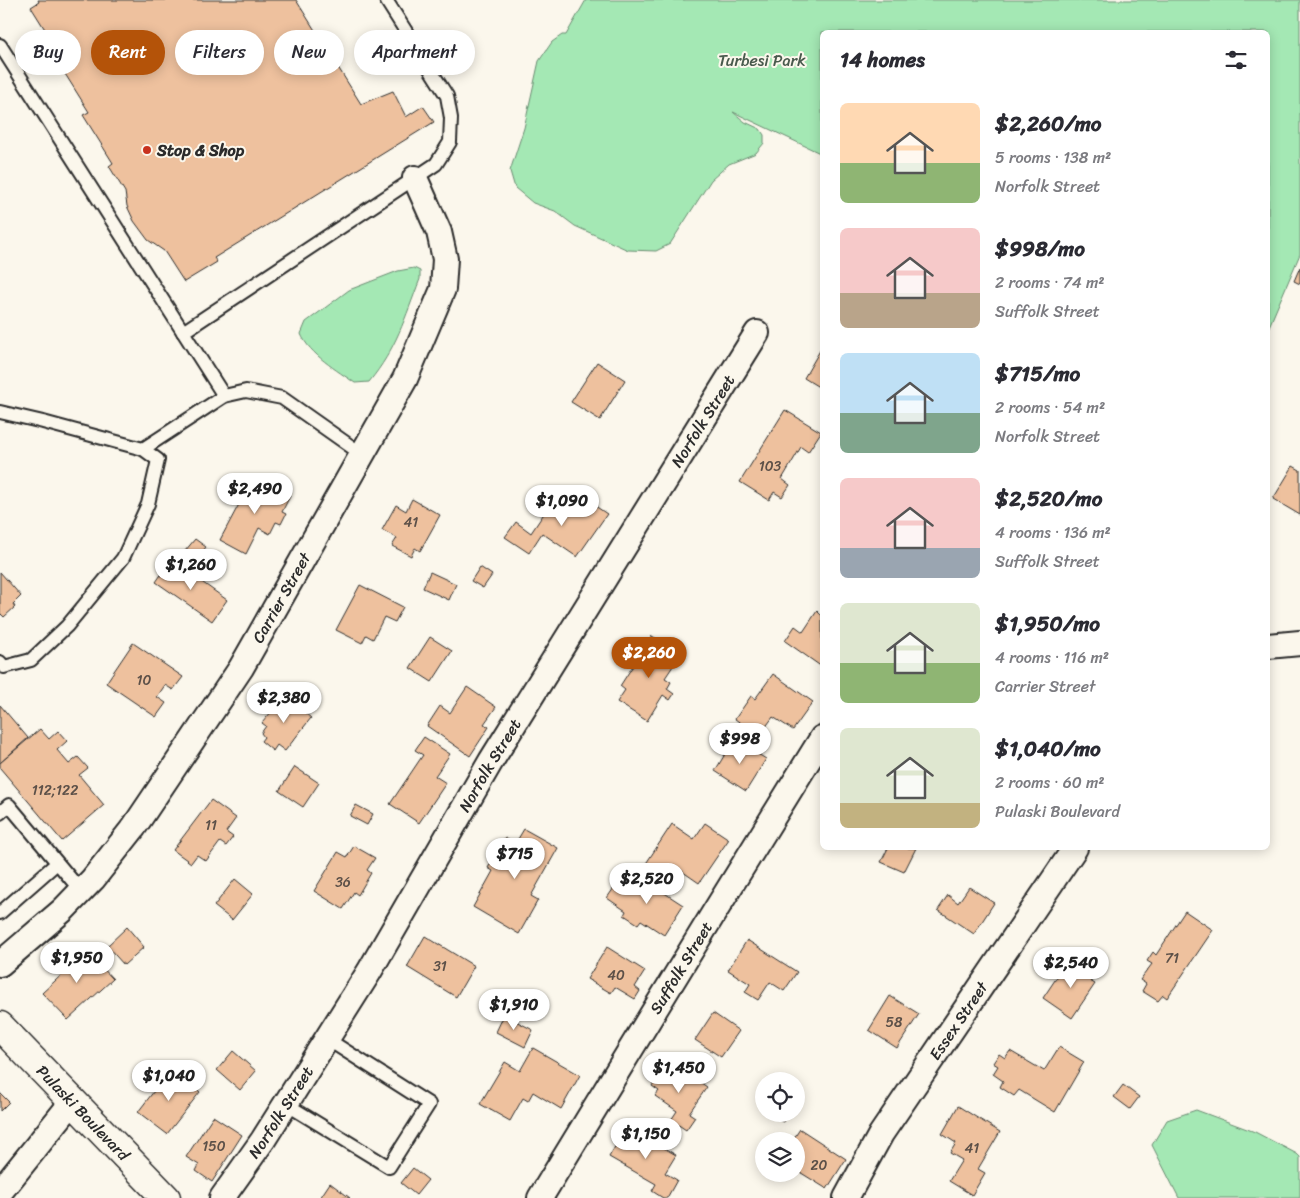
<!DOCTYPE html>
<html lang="en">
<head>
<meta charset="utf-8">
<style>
	:root { --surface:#fff; --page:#f7f7f7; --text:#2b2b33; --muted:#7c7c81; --accent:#b45309 }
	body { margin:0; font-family:Sriracha,sans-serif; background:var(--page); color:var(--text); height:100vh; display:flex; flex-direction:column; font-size:19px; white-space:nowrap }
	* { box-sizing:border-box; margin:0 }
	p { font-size:16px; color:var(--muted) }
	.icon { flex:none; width:28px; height:28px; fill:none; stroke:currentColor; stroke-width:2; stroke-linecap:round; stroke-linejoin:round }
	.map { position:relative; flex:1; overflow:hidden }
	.details { position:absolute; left:820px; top:30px; width:450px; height:820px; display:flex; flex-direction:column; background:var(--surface); border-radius:8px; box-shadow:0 2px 12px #0003 }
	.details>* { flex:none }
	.hud { position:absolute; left:15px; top:30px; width:475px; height:45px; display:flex; gap:10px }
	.buttons { position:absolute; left:755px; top:1072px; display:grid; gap:10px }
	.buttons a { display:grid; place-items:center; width:50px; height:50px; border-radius:50%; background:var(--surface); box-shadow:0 2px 12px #0003; font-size:25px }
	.price { position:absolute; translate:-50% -42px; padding:0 11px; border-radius:18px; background:#fff; color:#222; font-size:16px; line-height:32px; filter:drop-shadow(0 1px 2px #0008) }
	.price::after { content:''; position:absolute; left:50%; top:30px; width:15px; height:11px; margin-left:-8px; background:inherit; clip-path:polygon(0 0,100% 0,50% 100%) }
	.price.current { background:var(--accent); color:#fff }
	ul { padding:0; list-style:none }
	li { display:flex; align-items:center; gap:15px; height:125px; padding:0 20px }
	li span { display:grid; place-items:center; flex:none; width:140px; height:100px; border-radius:8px; color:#555 }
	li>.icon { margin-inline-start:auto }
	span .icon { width:60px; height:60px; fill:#fffc; stroke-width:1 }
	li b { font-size:21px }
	h2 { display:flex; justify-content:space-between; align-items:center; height:60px; padding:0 20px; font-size:21px }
	.tag { padding:0 18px; border-radius:22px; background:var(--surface); box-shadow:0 2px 12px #0003; font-size:18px; line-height:45px }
	.tag.current { background:var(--accent); color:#fff }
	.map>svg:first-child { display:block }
</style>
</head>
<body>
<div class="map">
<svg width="1300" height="1198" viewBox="0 0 1300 1198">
	<rect width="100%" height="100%" fill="#fbf7ec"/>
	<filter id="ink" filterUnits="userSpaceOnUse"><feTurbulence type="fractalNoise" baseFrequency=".02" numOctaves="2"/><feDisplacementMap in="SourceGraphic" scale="10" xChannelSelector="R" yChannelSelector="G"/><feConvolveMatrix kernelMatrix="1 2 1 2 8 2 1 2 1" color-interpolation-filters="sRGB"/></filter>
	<g filter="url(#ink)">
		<!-- green -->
		<g fill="#a4e8b4" stroke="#688a70">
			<path d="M 586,0 L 1300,0 L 1300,254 L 1268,329 L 1268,32 L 822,32 L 822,154 L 733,112 L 745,122 L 760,129 L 764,135 L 764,143 L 756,153 L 729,164 L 711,180 L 670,244 L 656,251 L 628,250 L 575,226 L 555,211 L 533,203 L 515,188 L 510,171 L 524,128 L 539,61 L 552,42 L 562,35 L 566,35 Z"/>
			<path d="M 414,268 L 420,271 L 420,279 C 405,318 396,349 369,382 L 355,383 C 338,371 309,354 301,334 L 306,322 L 349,290 L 398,271 Z"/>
			<path d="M 1196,1110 L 1255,1132 L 1297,1154 L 1300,1157 L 1300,1198 L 1179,1198 L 1152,1145 L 1167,1120 Z"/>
		</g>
		<!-- building -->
		<g fill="#eec19e" stroke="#2b2b2b">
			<path d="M 38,0 L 296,0 L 361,104 L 393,91 L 406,117 L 423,106 L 434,122 L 214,258 L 217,262 L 184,282 L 164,251 L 148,240 L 134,221 L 127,206 L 125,192 L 109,166 L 113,163 L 83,115 L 89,112 L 45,42 L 51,39 L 31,7 L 39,2 Z"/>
			<path d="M 1300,267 L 1300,284 L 1294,281 Z"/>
			<path d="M 822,347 L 822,389 L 804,378 Z"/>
			<path d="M 597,362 L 625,380 L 600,420 L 571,402 Z"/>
			<path d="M 785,410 L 821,432 L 808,452 L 801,447 L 782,479 L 790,485 L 782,497 L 774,492 L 769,500 L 740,482 Z"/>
			<path d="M 1293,466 L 1300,470 L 1300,515 L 1273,499 Z"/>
			<path d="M 254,476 L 290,496 L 282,512 L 286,514 L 281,524 L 276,522 L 270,534 L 259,528 L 246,554 L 220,540 Z"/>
			<path d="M 576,493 L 607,514 L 577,557 L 542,533 L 529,553 L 505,537 L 516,522 L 531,533 L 549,506 L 561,515 Z"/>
			<path d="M 412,499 L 440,515 L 420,551 L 415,548 L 411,556 L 392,546 L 397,538 L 382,530 L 396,505 L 406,511 Z"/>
			<path d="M 195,539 L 206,547 L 196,560 L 185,551 Z"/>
			<path d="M 171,560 L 227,600 L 212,621 L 156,582 Z"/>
			<path d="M 480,567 L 492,575 L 483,588 L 471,581 Z"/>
			<path d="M 0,572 L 21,596 L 13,604 L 15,607 L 4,617 L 1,614 L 0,615 Z"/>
			<path d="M 430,572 L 456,584 L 449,600 L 423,588 Z"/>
			<path d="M 360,585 L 403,607 L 395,622 L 384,617 L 373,639 L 366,635 L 362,643 L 336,630 Z"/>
			<path d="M 817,611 L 822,616 L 822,667 L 785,641 L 795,626 L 803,632 Z"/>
			<path d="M 652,636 L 681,654 L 665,678 L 671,682 L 667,689 L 674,694 L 670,700 L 663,695 L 647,721 L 617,702 L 625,690 L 620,686 Z"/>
			<path d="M 430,637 L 452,651 L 432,682 L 410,668 Z"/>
			<path d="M 133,643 L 183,677 L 173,690 L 165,685 L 157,697 L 166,703 L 156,717 L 106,683 Z"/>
			<path d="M 773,674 L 813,702 L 793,730 L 773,717 L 759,736 L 735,719 L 751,696 L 755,699 Z"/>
			<path d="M 467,687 L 496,707 L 484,724 L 489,727 L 470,756 L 427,726 L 440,706 L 450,713 Z"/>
			<path d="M 287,693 L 301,704 L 298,707 L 311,718 L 285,751 L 277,745 L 273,751 L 261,741 L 264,737 L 261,733 L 266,726 L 262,723 Z"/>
			<path d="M 0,705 L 28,738 L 0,763 Z"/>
			<path d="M 40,729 L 49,739 L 58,731 L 67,741 L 57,750 L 69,764 L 78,757 L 88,768 L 79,775 L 104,805 L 62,841 L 0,768 L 0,763 Z"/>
			<path d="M 424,737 L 450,754 L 435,776 L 446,783 L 419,823 L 390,804 L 423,755 L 415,750 Z"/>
			<path d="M 734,739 L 766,759 L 746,791 L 715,771 Z"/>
			<path d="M 295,767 L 319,783 L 303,807 L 279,791 Z"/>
			<path d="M 211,800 L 236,818 L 226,832 L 233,837 L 226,846 L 220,842 L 206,861 L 197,855 L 191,863 L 173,850 Z"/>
			<path d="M 356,805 L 373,814 L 367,825 L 350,816 Z"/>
			<path d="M 705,823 L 729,839 L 699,883 L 673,865 L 664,878 L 645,865 L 672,824 L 694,839 Z"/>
			<path d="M 524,829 L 558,848 L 531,896 L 538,900 L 519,934 L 473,907 L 493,871 L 488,868 L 505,838 L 515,844 Z"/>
			<path d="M 354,846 L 375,858 L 367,870 L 371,873 L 358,895 L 354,892 L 343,909 L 314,891 L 338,852 L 347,857 Z"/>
			<path d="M 888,848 L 916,848 L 904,872 L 881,862 Z"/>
			<path d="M 640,877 L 683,905 L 664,935 L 641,920 L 638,924 L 624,915 L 626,911 L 607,898 L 618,882 L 632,891 Z"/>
			<path d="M 235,879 L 253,894 L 232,920 L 214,906 Z"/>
			<path d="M 969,887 L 994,903 L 974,934 L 938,910 L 948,895 L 958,903 Z"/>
			<path d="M 1185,911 L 1213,930 L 1167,998 L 1163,995 L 1158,1001 L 1142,991 L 1146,984 L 1140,980 L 1152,964 L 1147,961 L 1153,952 L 1156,955 Z"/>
			<path d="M 127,927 L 144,947 L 124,965 L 107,946 Z"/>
			<path d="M 425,936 L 474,966 L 456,997 L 407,967 Z"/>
			<path d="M 747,940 L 797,972 L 784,991 L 770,982 L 758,1000 L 745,992 L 750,984 L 728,970 Z"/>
			<path d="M 82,946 L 113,979 L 68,1020 L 42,993 L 68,969 L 63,964 Z"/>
			<path d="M 607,947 L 645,971 L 635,987 L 640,991 L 635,999 L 615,987 L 611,993 L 587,979 Z"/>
			<path d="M 1089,962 L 1098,969 L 1090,981 L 1095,984 L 1072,1018 L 1043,998 L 1065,965 L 1080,975 Z"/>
			<path d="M 890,996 L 919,1014 L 897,1048 L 869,1030 Z"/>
			<path d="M 713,1013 L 739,1031 L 721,1057 L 695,1040 Z"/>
			<path d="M 504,1015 L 533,1030 L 525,1047 L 496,1032 Z"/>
			<path d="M 1059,1047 L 1084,1062 L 1055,1112 L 1019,1090 L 1014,1096 L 1000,1087 L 1003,1081 L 993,1074 L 998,1066 L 993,1063 L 999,1054 L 1005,1058 L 1010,1051 L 1044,1071 Z"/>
			<path d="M 533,1048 L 580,1075 L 561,1109 L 533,1092 L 528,1101 L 523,1098 L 510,1121 L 480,1104 L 505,1062 L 520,1071 Z"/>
			<path d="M 233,1051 L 256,1071 L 240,1090 L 217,1070 Z"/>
			<path d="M 677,1066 L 707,1087 L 689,1113 L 695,1117 L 686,1130 L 671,1120 L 677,1111 L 655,1096 L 659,1091 L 652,1086 L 664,1067 L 672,1073 Z"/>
			<path d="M 171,1069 L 200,1092 L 167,1134 L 138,1112 Z"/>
			<path d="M 1123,1085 L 1139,1097 L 1130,1109 L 1114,1097 Z"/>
			<path d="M 0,1093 L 9,1102 L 0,1111 Z"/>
			<path d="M 958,1106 L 1000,1132 L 978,1169 L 985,1173 L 972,1195 L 949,1181 L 962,1160 L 950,1153 L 956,1143 L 942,1134 Z"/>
			<path d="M 766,1114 L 787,1114 L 783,1122 Z"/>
			<path d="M 213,1116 L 242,1135 L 212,1182 L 196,1171 L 199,1165 L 186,1157 Z"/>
			<path d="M 627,1126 L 676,1155 L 665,1173 L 677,1180 L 667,1198 L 663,1198 L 652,1191 L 656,1184 L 609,1157 Z"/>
			<path d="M 800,1129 L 846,1159 L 827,1189 L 798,1171 L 796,1173 L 796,1141 L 792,1141 Z"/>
			<path d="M 413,1168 L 428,1180 L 416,1195 L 401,1183 Z"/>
			<path d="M 330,1183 L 350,1198 L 320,1198 Z"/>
		</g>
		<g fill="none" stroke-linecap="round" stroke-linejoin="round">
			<defs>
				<g id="service">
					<path d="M 0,45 L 224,396"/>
					<path d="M 183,332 L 436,164 L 450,142 L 451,118 L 447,96 L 386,0"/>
					<path d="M 0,412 L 43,422 L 143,449 L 224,396 L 246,391 L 282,398 L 363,455"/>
					<path d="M 0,662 L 4,667 L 31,660 L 67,626 L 123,558 L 148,504 L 158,460 L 143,449"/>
					<path d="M 0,813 L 9,805 L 81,891"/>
					<path d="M 0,913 L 57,863"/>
					<path d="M 286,1104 L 389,1167 L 429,1104 L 327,1039"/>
				</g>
				<g id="minor">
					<path d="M 1268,646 L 1300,643"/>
					<path id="s1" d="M 0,964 L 63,910 L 93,879 L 134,827 L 241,668 L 405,379 L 443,289 L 445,259 L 439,232 L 415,178"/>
					<path d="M 0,1192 L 73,1101"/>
					<path id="s2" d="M 222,1198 L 263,1140 L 369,972 L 491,761 L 757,333"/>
					<path id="s3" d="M 540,1198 L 712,916 L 822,738"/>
					<path id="s4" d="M 846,1198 L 881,1134 L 1075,848"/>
				</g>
				<g id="primary">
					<path id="s5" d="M 0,1026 L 166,1198"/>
				</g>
			</defs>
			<!-- service casing -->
			<use href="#service" stroke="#2b2b2b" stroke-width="16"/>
			<!-- minor casing -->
			<use href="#minor" stroke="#2b2b2b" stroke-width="28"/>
			<!-- primary casing -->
			<use href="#primary" stroke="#2b2b2b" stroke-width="31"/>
			<!-- service -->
			<use href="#service" stroke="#fbf7ec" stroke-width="12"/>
			<!-- minor -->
			<use href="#minor" stroke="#fbf7ec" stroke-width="24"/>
			<!-- primary -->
			<use href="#primary" stroke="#fbf7ec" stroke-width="28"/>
		</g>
	</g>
	<!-- markers -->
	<circle fill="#c8321e" stroke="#fbf7ec" stroke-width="2" cx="147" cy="150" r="5"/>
	<g text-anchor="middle" stroke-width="4" stroke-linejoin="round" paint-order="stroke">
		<!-- number labels -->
		<g font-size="14" fill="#5c5048">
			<text x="770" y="471">103</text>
			<text x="411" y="527">41</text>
			<text x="144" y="685">10</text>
			<text x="55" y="795">112;122</text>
			<text x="211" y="830">11</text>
			<text x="343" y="887">36</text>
			<text x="1172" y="963">71</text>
			<text x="440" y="971">31</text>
			<text x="616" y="980">40</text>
			<text x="894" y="1027">58</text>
			<text x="214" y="1151">150</text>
			<text x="972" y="1153">41</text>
			<text x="819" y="1170">20</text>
		</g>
		<!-- park labels -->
		<g font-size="16" fill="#495a4d" stroke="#fbf7ec">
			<text x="762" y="66">Turbesi Park</text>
		</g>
		<!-- poi labels -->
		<g font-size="16" font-weight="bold" fill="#2b2b2b" stroke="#fbf7ec" text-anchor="start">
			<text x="157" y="156">Stop &amp; Shop</text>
		</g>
		<!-- street labels -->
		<g font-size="16" fill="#2b2b2b" stroke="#fbf7ec">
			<text dy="6" stroke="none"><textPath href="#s2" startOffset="914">Norfolk Street</textPath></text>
			<text dy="6" stroke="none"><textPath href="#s1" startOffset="465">Carrier Street</textPath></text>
			<text dy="6" stroke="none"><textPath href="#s2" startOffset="509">Norfolk Street</textPath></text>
			<text dy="6" stroke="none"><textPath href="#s3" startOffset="270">Suffolk Street</textPath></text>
			<text dy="6" stroke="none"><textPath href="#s4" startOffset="210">Essex Street</textPath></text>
			<text dy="6" stroke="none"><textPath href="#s5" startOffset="120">Pulaski Boulevard</textPath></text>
			<text dy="6" stroke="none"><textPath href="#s2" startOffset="104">Norfolk Street</textPath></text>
		</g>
	</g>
</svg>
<div class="buttons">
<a><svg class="icon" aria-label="locate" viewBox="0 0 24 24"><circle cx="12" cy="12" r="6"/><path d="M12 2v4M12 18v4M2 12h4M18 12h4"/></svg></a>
<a><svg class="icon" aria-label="layers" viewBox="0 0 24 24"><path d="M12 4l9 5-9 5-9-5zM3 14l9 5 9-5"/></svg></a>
</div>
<b class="price" style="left:255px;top:515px">$2,490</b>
<b class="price" style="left:562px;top:527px">$1,090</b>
<b class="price" style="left:191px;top:591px">$1,260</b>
<b class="price current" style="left:649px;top:679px">$2,260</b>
<b class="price" style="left:284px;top:724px">$2,380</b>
<b class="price" style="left:740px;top:765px">$998</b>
<b class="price" style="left:515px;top:880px">$715</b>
<b class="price" style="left:647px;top:905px">$2,520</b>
<b class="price" style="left:77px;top:984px">$1,950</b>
<b class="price" style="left:1071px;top:989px">$2,540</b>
<b class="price" style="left:514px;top:1031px">$1,910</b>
<b class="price" style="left:679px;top:1094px">$1,450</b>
<b class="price" style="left:169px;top:1102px">$1,040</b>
<b class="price" style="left:646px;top:1160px">$1,150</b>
<div class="hud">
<a class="tag">Buy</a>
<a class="tag current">Rent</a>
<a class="tag">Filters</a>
<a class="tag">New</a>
<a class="tag">Apartment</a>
</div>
<section class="details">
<h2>14 homes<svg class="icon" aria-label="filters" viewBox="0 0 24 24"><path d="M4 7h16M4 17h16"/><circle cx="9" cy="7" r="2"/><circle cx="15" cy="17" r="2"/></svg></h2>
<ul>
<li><span style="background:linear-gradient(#ffd9b3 60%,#8fb573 0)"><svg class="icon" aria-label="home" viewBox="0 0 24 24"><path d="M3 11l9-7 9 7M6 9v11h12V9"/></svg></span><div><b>$2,260/mo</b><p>5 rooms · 138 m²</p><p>Norfolk Street</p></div></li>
<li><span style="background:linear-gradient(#f6c9c9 65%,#b9a48a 0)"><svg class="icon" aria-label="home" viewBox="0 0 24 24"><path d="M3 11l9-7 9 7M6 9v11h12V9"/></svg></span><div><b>$998/mo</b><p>2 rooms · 74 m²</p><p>Suffolk Street</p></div></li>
<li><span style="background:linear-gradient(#bfe0f5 60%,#7fa58c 0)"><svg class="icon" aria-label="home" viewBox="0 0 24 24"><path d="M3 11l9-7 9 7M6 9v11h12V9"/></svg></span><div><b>$715/mo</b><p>2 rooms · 54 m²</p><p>Norfolk Street</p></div></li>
<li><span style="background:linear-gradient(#f6c9c9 70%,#9aa5b1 0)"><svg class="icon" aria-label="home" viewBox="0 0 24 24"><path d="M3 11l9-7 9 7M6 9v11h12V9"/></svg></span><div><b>$2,520/mo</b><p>4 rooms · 136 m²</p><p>Suffolk Street</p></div></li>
<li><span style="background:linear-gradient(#dfe7d0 60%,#8fb573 0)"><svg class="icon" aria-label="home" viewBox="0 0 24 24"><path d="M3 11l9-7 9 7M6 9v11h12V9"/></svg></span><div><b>$1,950/mo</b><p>4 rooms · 116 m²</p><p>Carrier Street</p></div></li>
<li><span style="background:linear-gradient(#dfe7d0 75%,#c2b280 0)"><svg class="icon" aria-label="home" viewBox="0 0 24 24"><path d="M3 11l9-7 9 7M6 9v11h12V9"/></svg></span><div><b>$1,040/mo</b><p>2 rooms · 60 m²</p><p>Pulaski Boulevard</p></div></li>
</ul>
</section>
</div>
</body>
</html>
